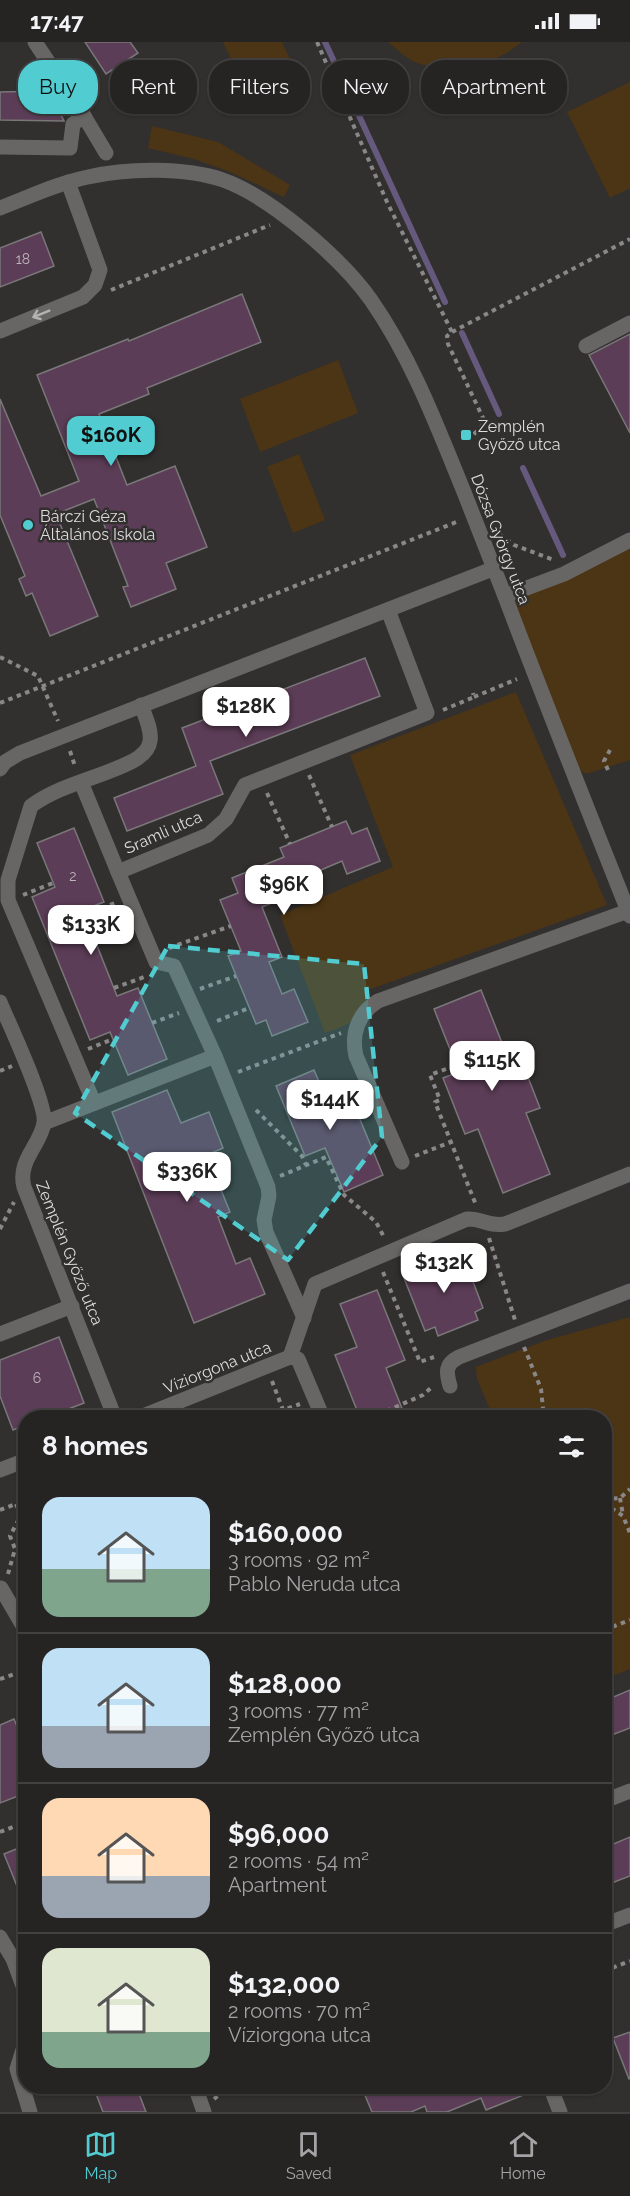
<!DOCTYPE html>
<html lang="en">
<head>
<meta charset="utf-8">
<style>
	:root { --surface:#262323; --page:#322f30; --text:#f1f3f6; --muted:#a4a4a6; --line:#424041; --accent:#51ccd1 }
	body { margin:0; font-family:Raleway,sans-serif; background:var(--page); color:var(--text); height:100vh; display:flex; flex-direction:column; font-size:22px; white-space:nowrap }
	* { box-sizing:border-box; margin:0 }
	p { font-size:20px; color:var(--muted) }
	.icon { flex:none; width:33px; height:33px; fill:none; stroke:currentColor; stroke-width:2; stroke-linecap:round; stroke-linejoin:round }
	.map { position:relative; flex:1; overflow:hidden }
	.details { position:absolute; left:18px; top:1368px; width:594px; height:684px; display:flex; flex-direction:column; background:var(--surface); border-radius:24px; box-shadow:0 2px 4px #0004,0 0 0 2px var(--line) }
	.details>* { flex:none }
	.guide { position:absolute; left:18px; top:18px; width:594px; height:54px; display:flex; gap:12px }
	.price { position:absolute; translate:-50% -51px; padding:0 14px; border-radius:12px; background:#fff; color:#222; font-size:20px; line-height:39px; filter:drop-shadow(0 2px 3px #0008) }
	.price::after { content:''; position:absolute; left:50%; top:36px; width:18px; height:14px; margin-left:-9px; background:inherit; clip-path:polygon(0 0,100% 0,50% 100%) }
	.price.current { background:var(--accent); color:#111 }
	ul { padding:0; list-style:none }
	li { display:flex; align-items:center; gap:18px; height:150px; padding:0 24px }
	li+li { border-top:2px solid var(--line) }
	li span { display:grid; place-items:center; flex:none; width:168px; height:120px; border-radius:18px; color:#555 }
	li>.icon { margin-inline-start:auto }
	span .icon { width:72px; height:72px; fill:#fffc; stroke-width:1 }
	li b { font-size:26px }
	h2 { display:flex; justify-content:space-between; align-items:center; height:72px; padding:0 24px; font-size:26px }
	.pill { padding:0 21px; border-radius:24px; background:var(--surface); box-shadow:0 2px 4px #0004,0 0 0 2px var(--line); font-size:21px; line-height:54px }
	.pill.current { background:var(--accent); color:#111 }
	.status { display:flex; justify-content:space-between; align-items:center; height:42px; padding:0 30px; background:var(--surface); direction:ltr }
	.status svg { height:16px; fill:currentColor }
	.tab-bar { display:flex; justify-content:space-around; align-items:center; height:84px; border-top:2px solid var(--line); background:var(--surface); font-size:16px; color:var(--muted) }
	.tab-bar a { display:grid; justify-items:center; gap:3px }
	.tab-bar .current { color:var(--accent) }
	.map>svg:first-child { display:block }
</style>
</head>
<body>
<div class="status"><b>17:47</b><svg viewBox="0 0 49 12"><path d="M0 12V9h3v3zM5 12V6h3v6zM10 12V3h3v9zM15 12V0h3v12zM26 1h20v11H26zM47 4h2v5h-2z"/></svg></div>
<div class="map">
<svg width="630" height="2070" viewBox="0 0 630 2070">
	<rect width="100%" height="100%" fill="#322f2f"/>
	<!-- green -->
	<g fill="#4c3514">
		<path d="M 223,0 L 282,0 L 297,33 L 249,56 Z"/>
		<path d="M 388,0 L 522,0 C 494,24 451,34 415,20 C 405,16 396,6 388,0 Z"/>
		<path d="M 630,40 L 630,146 L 610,156 L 567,70 Z"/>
		<path d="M 152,84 L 218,100 L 290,143 L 284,155 L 230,130 L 194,117 L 148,106 Z"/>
		<path d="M 338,318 L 358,371 L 260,410 L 240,357 Z"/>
		<path d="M 299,412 L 325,478 L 293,491 L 267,425 Z"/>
		<path d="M 630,498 L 630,718 L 586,732 L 567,718 L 506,555 Z"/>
		<path d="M 516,650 L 607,863 L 368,948 C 362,979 353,981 325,991 L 280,873 L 393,825 L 350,713 Z"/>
		<path d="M 630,1275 L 630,1627 L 605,1637 L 604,1376 L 493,1375 L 477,1337 L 476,1325 L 547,1298 Z"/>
	</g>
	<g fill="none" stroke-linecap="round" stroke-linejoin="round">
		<!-- stream -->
		<g stroke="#65597d" stroke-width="6">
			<path d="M 325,0 L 445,260"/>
			<path d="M 462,291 L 499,372"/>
			<path d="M 523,426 L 563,513"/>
		</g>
	</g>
	<!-- building -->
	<g fill="#5c3d57" stroke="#7a7779" stroke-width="1.5">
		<path d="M 85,0 L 130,0 L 138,11 L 106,32 Z"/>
		<path d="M 46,49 L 56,63 L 64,79 L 0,78 L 0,50 Z"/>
		<path d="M 41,190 L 54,224 L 0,245 L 0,206 Z"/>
		<path d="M 242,252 L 261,300 L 147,346 L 149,352 L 99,372 L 127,443 L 175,424 L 207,505 L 166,521 L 176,547 L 131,565 L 123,545 L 128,544 L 94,457 L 56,472 L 98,574 L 50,594 L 32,551 L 26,554 L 19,537 L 25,534 L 0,473 L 0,357 L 41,454 L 79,439 L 37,333 L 128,297 L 129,299 Z"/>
		<path d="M 630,292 L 630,391 L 589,313 Z"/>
		<path d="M 365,616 L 380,654 L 210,719 L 223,752 L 127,789 L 114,756 L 196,724 L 182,686 Z"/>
		<path d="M 346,779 L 352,792 L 367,786 L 380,819 L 347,832 L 342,819 L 309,833 L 314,844 L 262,865 L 282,915 L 269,920 L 282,952 L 294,947 L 308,980 L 272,994 L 266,978 L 256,982 L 228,914 L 241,909 L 220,858 L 238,851 L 232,836 L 284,815 L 280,806 Z"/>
		<path d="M 74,786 L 104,860 L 83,868 L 117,954 L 138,946 L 167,1017 L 128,1033 L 110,990 L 90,998 L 32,855 L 55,845 L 37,801 Z"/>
		<path d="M 481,948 L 506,1011 L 517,1007 L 540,1066 L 526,1071 L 550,1132 L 503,1151 L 478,1087 L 465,1092 L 443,1036 L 459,1030 L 434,967 Z"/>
		<path d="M 314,1028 L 333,1072 L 354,1063 L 383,1133 L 344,1150 L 325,1106 L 305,1114 L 276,1044 Z"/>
		<path d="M 167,1048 L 181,1081 L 209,1070 L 223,1106 L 207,1113 L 230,1170 L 218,1175 L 236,1222 L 250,1216 L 265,1252 L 194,1281 L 112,1070 Z"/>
		<path d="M 461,1208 L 483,1266 L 475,1270 L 478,1278 L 438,1294 L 435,1285 L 425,1289 L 402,1231 Z"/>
		<path d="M 377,1248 L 405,1318 L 386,1326 L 403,1369 L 387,1376 L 360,1376 L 335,1313 L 357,1305 L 340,1262 Z"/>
		<path d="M 59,1295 L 84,1361 L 45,1376 L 26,1376 L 26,1383 L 13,1388 L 0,1354 L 0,1318 Z"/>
		<path d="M 630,1648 L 630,1686 L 604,1696 L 604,1659 Z"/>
		<path d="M 14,1677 L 26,1707 L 26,1751 L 0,1761 L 0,1683 Z"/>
		<path d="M 630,1795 L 630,1834 L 604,1844 L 604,1806 Z"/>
		<path d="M 26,1803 L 26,1864 L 25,1864 L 4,1812 Z"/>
		<path d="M 630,1990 L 630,2036 L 629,2037 L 613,1996 Z"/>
		<path d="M 93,2044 L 136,2044 L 146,2070 L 103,2070 Z"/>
		<path d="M 380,2044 L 541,2044 L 541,2046 L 486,2068 L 481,2056 L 447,2070 L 427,2070 L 425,2064 L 411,2070 L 372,2070 L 364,2051 Z"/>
	</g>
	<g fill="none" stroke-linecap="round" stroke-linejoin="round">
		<!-- path -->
		<g stroke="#898787" stroke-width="4" stroke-dasharray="4.5 4.5" stroke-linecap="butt">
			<path d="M 317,0 L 387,160 L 452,290 L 447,294 L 448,302 L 484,378 L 482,384 L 468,398"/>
			<path d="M 111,248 L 270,183"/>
			<path d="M 452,290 L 630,197"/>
			<path d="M 499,492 L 514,503 L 554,518"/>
			<path d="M 0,615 L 38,634 L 58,679"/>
			<path d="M 474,655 L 517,637"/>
			<path d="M 0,661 L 459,479"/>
			<path d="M 443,668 L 474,655 L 473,651"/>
			<path d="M 70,709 L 75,724"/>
			<path d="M 608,728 L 604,719 L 610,708"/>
			<path d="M 309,733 L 332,785"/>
			<path d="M 267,751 L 290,802"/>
			<path d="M 23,853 L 53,841"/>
			<path d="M 85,873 L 115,861"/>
			<path d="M 169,906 L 231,884"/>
			<path d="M 114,946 L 147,934"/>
			<path d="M 200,947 L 236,934"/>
			<path d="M 217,979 L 249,966"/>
			<path d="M 152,981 L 179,971"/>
			<path d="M 88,1007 L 113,997"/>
			<path d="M 446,1027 L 430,1033 L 440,1058 L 435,1060 L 476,1163"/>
			<path d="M 0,1029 L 12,1024"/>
			<path d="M 238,1030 L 341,991"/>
			<path d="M 256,1068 L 302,1114 L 306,1123"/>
			<path d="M 415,1114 L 451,1100"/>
			<path d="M 280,1134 L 326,1115 L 344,1153 L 376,1180 L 384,1195"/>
			<path d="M 0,1187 L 14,1160"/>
			<path d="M 489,1196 L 515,1278"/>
			<path d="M 383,1230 L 420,1320 L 434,1315"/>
			<path d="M 524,1305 L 541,1347 L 544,1376"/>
			<path d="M 272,1339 L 283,1368 L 300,1362"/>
			<path d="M 370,1376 L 423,1353 L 433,1344"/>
			<path d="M 620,1456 L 623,1473"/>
			<path d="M 604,1457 L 620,1456 L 630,1447"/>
			<path d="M 604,1461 L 623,1474 L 630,1491"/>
			<path d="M 0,1468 L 26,1458"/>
			<path d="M 8,1532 L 15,1507 L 10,1494 L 21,1473 L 16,1462"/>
			<path d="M 604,1588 L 630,1578"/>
			<path d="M 0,1637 L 26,1628"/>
			<path d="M 0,1790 L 26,1780"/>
			<path d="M 604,1929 L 630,1919"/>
			<path d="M 214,2057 L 230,2044"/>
		</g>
		<!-- minor -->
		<g stroke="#676665" stroke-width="15">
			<path d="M 35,0 L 84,74 L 106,111"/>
			<path d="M 0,105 L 70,106 L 73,82 L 84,74"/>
			<path d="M 0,166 C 29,155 58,141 88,135 C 127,126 185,125 223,138 C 271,155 342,217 371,258 C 412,317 437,384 464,450 C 478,486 492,521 506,557 C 546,663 588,768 630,874"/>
			<path d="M 0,289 L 83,255 L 95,243 L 100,228 L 68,140"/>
			<path d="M 586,304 L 630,281"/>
			<path d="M 505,554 L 564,532 L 630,498"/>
			<path d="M 0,727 L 5,720 L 20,711 L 495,526"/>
			<path d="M 81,740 L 118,830"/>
			<path d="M 0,960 C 9,982 47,1062 44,1081 C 40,1104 17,1119 24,1145 L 115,1376"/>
			<path d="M 94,1061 L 8,858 L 8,838 L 31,764 C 61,742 100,736 133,719 C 140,715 149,708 150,699 C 152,688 145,674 141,663"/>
			<path d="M 44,1081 L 215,1014"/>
			<path d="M 402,1120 L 356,1014 C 351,992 358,971 378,959 L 628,869"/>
			<path d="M 304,1276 L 266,1190 L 264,1178 L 269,1154 L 268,1145 L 215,1014 L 174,924 L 156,920 L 118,830 L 208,793 L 226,777 L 245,743 L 427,671 L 388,568"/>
			<path d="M 0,1292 L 72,1264"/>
			<path d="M 290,1315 L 298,1317 L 323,1376"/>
			<path d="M 450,1344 C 446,1330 445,1322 459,1315 L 630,1249"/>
			<path d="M 138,1376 L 290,1315 L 315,1242 L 467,1177 C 482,1176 487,1185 505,1182 L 630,1132"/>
			<path d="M 0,1428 L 26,1418"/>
			<path d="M 1,1546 L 26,1589"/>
			<path d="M 604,1755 L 612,1756 L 630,1749"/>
			<path d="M 604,1883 L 630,1873"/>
			<path d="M 0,1895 L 13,1917 L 26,1952"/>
			<path d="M 26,1998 L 17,2027 L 30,2070"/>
			<path d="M 195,2044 L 204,2070"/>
			<path d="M 550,2044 L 560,2070"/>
		</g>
	</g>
	<!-- one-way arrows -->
	<defs><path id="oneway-shaft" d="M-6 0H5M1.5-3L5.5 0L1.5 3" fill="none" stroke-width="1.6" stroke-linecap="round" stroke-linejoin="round" transform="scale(1.5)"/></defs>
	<use stroke="#b4b2b2" href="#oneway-shaft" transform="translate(41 272) rotate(158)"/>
	<!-- marked area -->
	<path fill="#51ccd1" fill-opacity="0.2" stroke="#51ccd1" stroke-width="4.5" stroke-dasharray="12 8" stroke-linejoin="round" d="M 168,904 L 364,922 L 382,1095 L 288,1218 L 75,1071 Z"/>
	<!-- markers -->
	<g fill="#51ccd1" stroke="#322f2f" stroke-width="2">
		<rect x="460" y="387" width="12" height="12" rx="3"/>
		<circle cx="28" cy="483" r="6"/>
	</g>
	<g text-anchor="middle" stroke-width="5" stroke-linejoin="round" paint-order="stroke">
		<!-- number labels -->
		<g font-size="14" fill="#bdb4ba">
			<text x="23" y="222">18</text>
			<text x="73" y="839">2</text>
			<text x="37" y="1341">6</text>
		</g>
		<!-- poi labels -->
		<g font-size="16" fill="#dddbdb" stroke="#322f2f" text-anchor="start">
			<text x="478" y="390">Zemplén<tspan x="478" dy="18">Győző utca</tspan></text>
			<text x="40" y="480">Bárczi Géza<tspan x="40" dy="18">Általános Iskola</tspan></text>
		</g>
		<!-- street labels -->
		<g font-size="16" fill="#dddbdb" stroke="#322f2f">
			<text transform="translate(501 497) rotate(69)" y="6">Dózsa György utca</text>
			<text transform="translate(163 790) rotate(-24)" y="6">Sramli utca</text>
			<text transform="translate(70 1211) rotate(68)" y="6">Zemplén Győző utca</text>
			<text transform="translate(217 1325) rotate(-22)" y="6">Víziorgona utca</text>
		</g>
	</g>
</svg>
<b class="price current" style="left:111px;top:425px">$160K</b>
<b class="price" style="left:246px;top:696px">$128K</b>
<b class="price" style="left:284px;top:874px">$96K</b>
<b class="price" style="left:91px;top:914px">$133K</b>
<b class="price" style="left:492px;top:1050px">$115K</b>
<b class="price" style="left:330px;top:1089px">$144K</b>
<b class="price" style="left:187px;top:1161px">$336K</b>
<b class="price" style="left:444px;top:1252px">$132K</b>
<div class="guide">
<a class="pill current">Buy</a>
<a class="pill">Rent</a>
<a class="pill">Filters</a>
<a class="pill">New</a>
<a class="pill">Apartment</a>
</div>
<section class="details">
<h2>8 homes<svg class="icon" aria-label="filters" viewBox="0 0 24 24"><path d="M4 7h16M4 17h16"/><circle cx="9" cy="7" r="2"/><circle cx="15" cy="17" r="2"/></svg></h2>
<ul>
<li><span style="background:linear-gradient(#bfe0f5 60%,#7fa58c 0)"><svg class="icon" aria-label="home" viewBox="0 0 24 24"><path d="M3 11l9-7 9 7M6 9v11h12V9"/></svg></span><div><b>$160,000</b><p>3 rooms · 92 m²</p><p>Pablo Neruda utca</p></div></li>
<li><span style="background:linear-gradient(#bfe0f5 65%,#9aa5b1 0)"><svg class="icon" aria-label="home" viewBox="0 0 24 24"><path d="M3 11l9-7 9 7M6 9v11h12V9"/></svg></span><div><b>$128,000</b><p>3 rooms · 77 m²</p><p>Zemplén Győző utca</p></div></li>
<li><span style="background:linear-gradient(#ffd9b3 65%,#9aa5b1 0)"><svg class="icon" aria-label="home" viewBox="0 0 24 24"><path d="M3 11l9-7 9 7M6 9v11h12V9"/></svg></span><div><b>$96,000</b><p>2 rooms · 54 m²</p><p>Apartment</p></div></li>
<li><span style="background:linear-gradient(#dfe7d0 70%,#7fa58c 0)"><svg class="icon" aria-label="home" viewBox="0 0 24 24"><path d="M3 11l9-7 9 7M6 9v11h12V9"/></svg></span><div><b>$132,000</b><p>2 rooms · 70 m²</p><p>Víziorgona utca</p></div></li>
</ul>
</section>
</div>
<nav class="tab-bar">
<a class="current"><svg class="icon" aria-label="map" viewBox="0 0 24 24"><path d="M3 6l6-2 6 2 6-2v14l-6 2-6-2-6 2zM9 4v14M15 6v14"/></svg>Map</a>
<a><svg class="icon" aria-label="saved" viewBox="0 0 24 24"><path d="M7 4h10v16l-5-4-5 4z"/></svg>Saved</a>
<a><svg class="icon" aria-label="home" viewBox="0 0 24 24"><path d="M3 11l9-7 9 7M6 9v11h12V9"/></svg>Home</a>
</nav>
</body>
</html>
